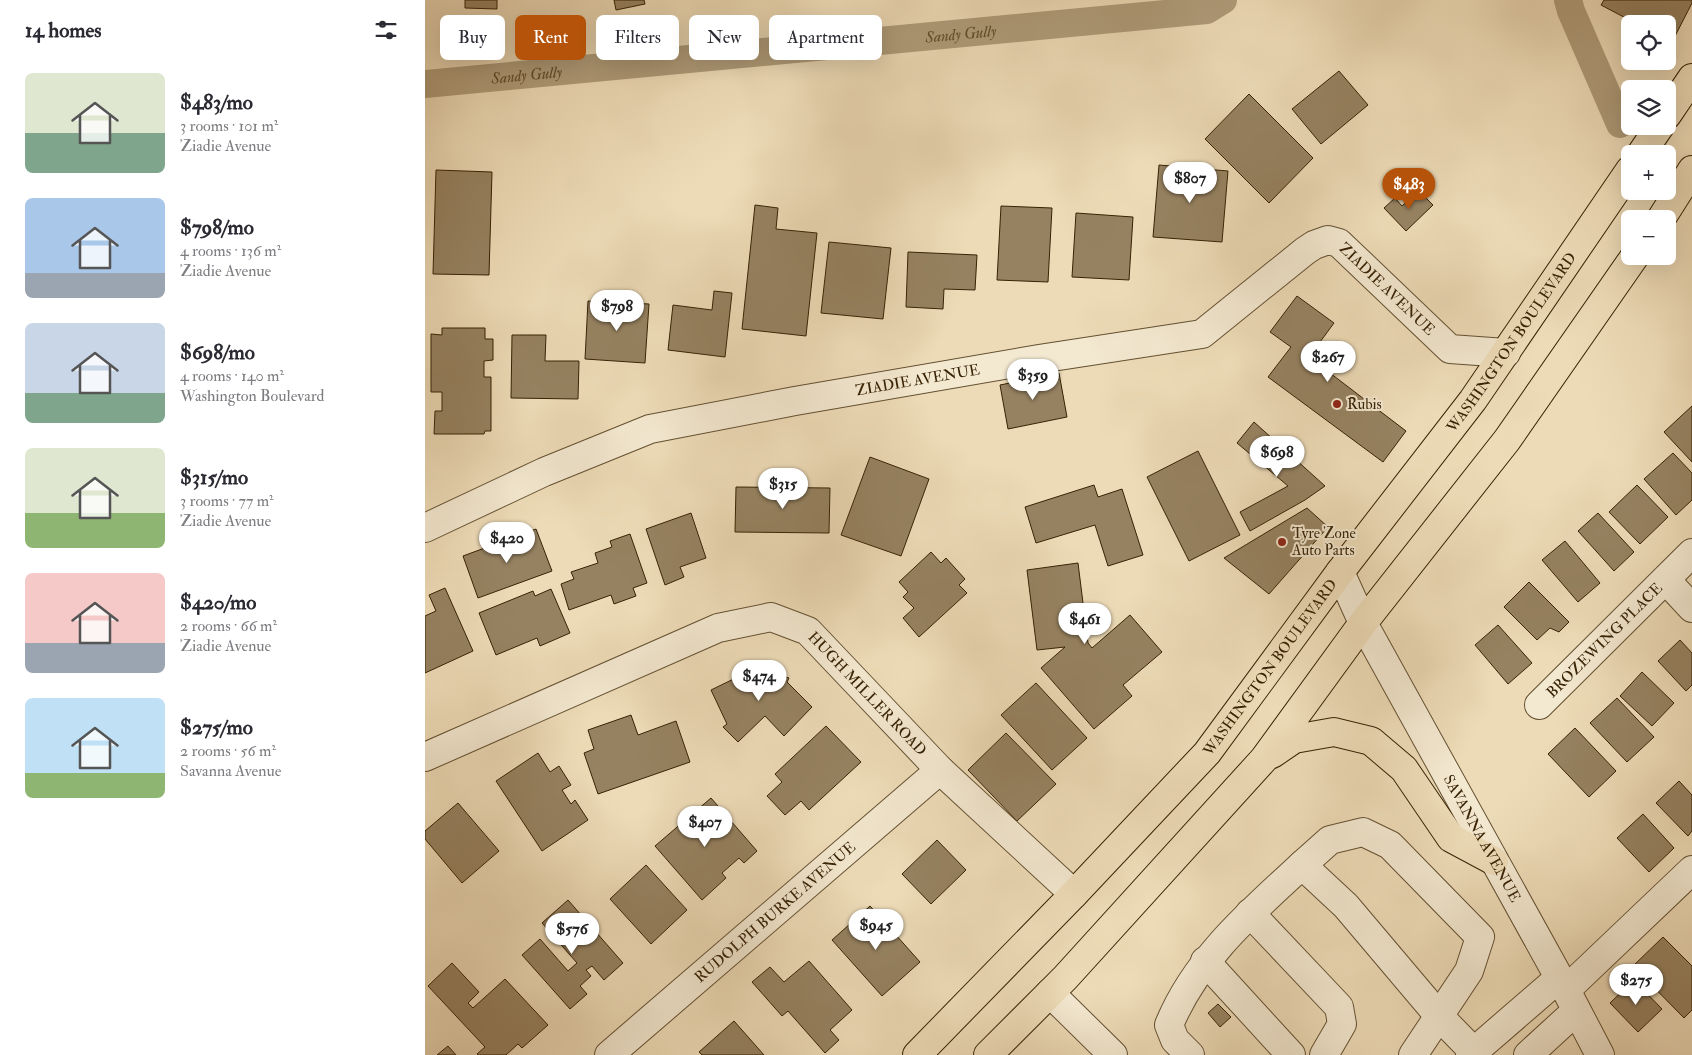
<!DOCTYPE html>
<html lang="en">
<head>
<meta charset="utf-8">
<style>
	:root { --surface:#fff; --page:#f2f2f3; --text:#2b2b33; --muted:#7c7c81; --accent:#b45309 }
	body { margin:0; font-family:"IM FELL Double Pica",serif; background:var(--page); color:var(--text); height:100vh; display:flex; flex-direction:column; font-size:19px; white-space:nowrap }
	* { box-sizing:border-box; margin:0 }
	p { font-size:16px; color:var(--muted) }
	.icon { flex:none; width:28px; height:28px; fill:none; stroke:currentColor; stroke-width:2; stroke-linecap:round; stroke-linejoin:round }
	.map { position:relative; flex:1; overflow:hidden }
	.sheet { display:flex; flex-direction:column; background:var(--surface); width:425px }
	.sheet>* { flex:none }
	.guide { position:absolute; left:15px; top:15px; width:475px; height:45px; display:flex; gap:10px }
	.fabs { position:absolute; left:1196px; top:15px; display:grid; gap:10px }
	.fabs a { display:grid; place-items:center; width:55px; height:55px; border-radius:8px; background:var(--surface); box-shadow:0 5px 20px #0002; font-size:25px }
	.price { position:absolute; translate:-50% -42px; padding:0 11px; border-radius:18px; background:#fff; color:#222; font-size:16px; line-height:32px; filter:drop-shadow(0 1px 2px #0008) }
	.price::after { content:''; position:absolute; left:50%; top:30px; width:15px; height:11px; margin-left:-8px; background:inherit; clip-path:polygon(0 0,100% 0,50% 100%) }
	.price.selected { background:var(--accent); color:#fff }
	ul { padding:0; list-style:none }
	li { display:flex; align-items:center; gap:15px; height:125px; padding:0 25px }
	li span { display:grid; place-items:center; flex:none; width:140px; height:100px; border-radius:8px; color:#555 }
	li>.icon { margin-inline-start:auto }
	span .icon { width:60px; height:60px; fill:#fffc; stroke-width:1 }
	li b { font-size:21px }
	h2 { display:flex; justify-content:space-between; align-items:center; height:60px; padding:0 25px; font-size:21px }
	.chip { padding:0 18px; border-radius:8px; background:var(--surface); box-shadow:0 5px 20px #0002; font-size:18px; line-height:45px }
	.chip.selected { background:var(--accent); color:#fff }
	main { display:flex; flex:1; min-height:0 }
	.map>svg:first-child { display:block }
</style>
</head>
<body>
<main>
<section class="sheet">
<h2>14 homes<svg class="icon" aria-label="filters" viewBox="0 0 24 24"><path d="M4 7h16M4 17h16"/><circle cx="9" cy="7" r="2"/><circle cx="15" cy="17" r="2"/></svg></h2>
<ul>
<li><span style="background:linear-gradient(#dfe7d0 60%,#7fa58c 0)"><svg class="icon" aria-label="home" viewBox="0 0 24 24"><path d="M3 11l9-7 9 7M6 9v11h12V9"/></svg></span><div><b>$483/mo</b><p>3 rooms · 101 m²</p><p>Ziadie Avenue</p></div></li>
<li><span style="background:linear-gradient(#a9c7e8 75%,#9aa5b1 0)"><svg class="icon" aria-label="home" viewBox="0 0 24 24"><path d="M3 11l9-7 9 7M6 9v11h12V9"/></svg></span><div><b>$798/mo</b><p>4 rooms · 136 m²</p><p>Ziadie Avenue</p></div></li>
<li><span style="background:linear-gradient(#c9d6e8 70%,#7fa58c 0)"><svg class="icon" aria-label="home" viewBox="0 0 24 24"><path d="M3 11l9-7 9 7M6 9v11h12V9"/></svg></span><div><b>$698/mo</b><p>4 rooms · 140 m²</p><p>Washington Boulevard</p></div></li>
<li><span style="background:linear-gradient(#dfe7d0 65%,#8fb573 0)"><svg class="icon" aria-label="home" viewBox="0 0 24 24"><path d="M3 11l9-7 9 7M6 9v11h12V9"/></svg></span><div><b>$315/mo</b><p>3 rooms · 77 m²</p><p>Ziadie Avenue</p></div></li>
<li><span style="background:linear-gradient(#f6c9c9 70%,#9aa5b1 0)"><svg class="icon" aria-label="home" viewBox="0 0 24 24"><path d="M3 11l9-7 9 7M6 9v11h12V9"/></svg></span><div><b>$420/mo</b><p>2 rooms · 66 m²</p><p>Ziadie Avenue</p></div></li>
<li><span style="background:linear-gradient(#bfe0f5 75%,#8fb573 0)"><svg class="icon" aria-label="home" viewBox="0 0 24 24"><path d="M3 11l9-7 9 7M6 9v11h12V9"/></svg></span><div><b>$275/mo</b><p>2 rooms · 56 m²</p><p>Savanna Avenue</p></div></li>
</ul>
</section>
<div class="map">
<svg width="1267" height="1055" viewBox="0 0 1267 1055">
	<rect width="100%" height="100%" fill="#eddbb7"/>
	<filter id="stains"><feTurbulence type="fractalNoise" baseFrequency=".004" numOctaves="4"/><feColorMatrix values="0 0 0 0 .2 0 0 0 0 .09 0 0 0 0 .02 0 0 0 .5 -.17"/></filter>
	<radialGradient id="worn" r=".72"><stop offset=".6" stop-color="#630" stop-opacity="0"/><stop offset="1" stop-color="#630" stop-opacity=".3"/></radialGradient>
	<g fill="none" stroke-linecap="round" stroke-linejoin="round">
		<!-- canal -->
		<g stroke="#af9c7a" stroke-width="28">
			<path d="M 1143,0 L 1146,11 L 1195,124"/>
			<path id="s1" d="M 0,84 L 782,10 L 798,0"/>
		</g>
	</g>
	<!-- building -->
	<g fill="#968261" stroke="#372204">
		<path d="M 40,0 L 72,0 L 72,9 L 40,8 Z"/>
		<path d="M 189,0 L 219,0 L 220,4 L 191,10 Z"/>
		<path d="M 1179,0 L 1267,0 L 1267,3 L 1247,42 L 1242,39 L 1242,24 L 1212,24 L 1176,5 Z"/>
		<path d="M 914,71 L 943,105 L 896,144 L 867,109 Z"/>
		<path d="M 824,94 L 888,158 L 844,203 L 780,139 Z"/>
		<path d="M 734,165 L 803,171 L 797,242 L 728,237 Z"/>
		<path d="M 11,170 L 67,172 L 64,275 L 8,274 Z"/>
		<path d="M 994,191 L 1008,205 L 981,231 L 959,208 L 970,198 L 977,206 Z"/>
		<path d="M 330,205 L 353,208 L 351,229 L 392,233 L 381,336 L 317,329 Z"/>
		<path d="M 576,206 L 627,208 L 623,282 L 572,280 Z"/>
		<path d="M 651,213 L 708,217 L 704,280 L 647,277 Z"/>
		<path d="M 404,242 L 466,248 L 458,319 L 396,313 Z"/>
		<path d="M 483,252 L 552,255 L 550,290 L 519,289 L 518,309 L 481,307 Z"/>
		<path d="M 289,291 L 307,293 L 300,357 L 243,350 L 248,305 L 287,310 Z"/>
		<path d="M 872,296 L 909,323 L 884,357 L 981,431 L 958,462 L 843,377 L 866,347 L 845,332 Z"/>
		<path d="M 163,301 L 224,304 L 220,363 L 160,359 Z"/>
		<path d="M 17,328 L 60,328 L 60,339 L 68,339 L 68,360 L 59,361 L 59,377 L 66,377 L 66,431 L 60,431 L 59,434 L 9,434 L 10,411 L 17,411 L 17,392 L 6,392 L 6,334 L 17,335 Z"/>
		<path d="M 87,335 L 121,335 L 120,361 L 154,361 L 153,399 L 86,398 Z"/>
		<path d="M 634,373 L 642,417 L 583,429 L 575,385 Z"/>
		<path d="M 1267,406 L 1267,462 L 1239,432 Z"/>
		<path d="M 829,422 L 900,486 L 880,500 L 825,531 L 815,512 L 863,486 L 812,443 Z"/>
		<path d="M 773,451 L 815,535 L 764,561 L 722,477 Z"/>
		<path d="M 1248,453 L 1267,473 L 1267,500 L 1251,515 L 1219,479 Z"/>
		<path d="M 445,457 L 504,479 L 476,556 L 416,535 Z"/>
		<path d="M 669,485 L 673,497 L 697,489 L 718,555 L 683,566 L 670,525 L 611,543 L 600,507 Z"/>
		<path d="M 1212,485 L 1243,517 L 1215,544 L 1184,512 Z"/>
		<path d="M 311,487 L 405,488 L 404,533 L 310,532 Z"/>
		<path d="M 882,508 L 903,527 L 844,594 L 799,558 Z"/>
		<path d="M 266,513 L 281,558 L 255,567 L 259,577 L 240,585 L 221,529 Z"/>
		<path d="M 1173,513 L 1209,552 L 1189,571 L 1153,531 Z"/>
		<path d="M 111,529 L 127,571 L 53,598 L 38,556 Z"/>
		<path d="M 205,534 L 222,583 L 208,588 L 211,596 L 189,604 L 186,595 L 144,610 L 136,584 L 149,579 L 146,572 L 173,563 L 170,553 L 187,547 L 185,541 Z"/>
		<path d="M 1140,541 L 1175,583 L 1153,602 L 1117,560 Z"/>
		<path d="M 506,552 L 516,563 L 521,558 L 540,579 L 534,585 L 542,593 L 494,637 L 478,618 L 489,608 L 478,597 L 483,592 L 474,582 Z"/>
		<path d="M 653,563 L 663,643 L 667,648 L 705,615 L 737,652 L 698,685 L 707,696 L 669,729 L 616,668 L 640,647 L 612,650 L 602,570 Z"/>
		<path d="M 1104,582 L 1144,622 L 1134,632 L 1125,628 L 1112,640 L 1079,607 Z"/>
		<path d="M 20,588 L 48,651 L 0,673 L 0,616 L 11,611 L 4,595 Z"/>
		<path d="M 126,589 L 145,633 L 115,646 L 112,638 L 71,655 L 54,613 L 108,591 L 110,596 Z"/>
		<path d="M 1073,625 L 1107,663 L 1083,684 L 1050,645 Z"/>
		<path d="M 1255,640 L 1267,653 L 1267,685 L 1261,691 L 1233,661 Z"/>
		<path d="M 325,665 L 364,678 L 362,682 L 387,707 L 359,736 L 340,716 L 313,742 L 298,727 L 302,724 L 286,690 L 323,672 Z"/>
		<path d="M 1217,672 L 1249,703 L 1227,726 L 1195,696 Z"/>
		<path d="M 611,683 L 662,738 L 627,770 L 576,715 Z"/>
		<path d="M 1192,698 L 1229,737 L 1202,762 L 1165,723 Z"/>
		<path d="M 206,715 L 213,735 L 251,721 L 265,762 L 173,794 L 159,753 L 169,749 L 163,730 Z"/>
		<path d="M 401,726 L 436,762 L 384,810 L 376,801 L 360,815 L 342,796 L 357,782 L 350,774 Z"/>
		<path d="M 1150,728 L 1191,771 L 1164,797 L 1123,754 Z"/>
		<path d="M 581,733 L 631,784 L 592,821 L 543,770 Z"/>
		<path d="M 113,753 L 125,772 L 134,766 L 146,785 L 137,790 L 146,804 L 150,800 L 163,820 L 117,851 L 71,781 Z"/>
		<path d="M 1254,781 L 1267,795 L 1267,831 L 1263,836 L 1231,803 Z"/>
		<path d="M 286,798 L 332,851 L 319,863 L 314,858 L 297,873 L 301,878 L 277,900 L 230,846 Z"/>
		<path d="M 33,803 L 74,851 L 37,883 L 0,839 L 0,831 Z"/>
		<path d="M 1218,814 L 1249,848 L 1224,872 L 1192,838 Z"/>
		<path d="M 512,840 L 541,870 L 506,904 L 477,874 Z"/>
		<path d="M 221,865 L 262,910 L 226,944 L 185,899 Z"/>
		<path d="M 143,900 L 198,963 L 179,980 L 167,966 L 161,970 L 166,976 L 155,986 L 162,994 L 145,1009 L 97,955 L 115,939 L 143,971 L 152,963 L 117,923 Z"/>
		<path d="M 445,906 L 495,962 L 457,996 L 407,940 Z"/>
		<path d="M 1238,937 L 1267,966 L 1267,1010 L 1259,1018 L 1208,966 Z"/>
		<path d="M 384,961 L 427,1010 L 405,1030 L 414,1040 L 400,1053 L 363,1011 L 357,1016 L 327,982 L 345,967 L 359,982 Z"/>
		<path d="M 27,963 L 54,992 L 43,1003 L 48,1008 L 80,979 L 123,1025 L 97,1048 L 93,1044 L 81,1055 L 53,1055 L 52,1054 L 60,1047 L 3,986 Z"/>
		<path d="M 1209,980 L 1237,1009 L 1213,1032 L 1185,1003 Z"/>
		<path d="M 793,1004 L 806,1017 L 795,1027 L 783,1013 Z"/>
		<path d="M 309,1021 L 339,1055 L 277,1055 L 274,1052 Z"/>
		<path d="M 23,1046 L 31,1055 L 12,1055 Z"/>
	</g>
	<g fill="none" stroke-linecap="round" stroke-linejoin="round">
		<defs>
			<g id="minor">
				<path id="s2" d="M 0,528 L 119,472 L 225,429 L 370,401 L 614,359 L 777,334 L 880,251 L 889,245 L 903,240 L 914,243 L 1025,349 L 1081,353"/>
				<path id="s3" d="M 915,572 L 938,623 L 1141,990 L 1175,1055"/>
				<path d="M 1241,580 L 1267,608"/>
				<path id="s4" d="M 1114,705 L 1267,553"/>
				<path id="s5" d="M 0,757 L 293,628 L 346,617 L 383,631 L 515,770 L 649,894"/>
				<path d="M 877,865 L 905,840 L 938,832 L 965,845 L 1055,937 L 1044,971 L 988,1055"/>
				<path d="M 825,913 L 914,1007 L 917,1024 L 899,1055"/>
				<path d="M 780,961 L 866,1055"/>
				<path d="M 1141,990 L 1267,870"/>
				<path d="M 625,993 L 688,1055"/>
				<path id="s6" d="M 184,1055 L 515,770"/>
				<path d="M 765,1055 L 750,1040 L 744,1025 C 771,959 826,912 877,865 L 921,906 L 1014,1016 L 1052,1055"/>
				<path d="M 1045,1055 L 1134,978"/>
				<path d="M 1103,1055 L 1151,1011"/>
			</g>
			<g id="highway">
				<path d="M 1242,115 L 1267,78"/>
				<path d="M 1216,154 L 1235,126"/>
				<path d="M 1236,219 L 1267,170"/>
				<path d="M 847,754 L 869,739 L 909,732 L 946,741 L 979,769 L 1026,838 L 1069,861"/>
				<path id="s7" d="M 492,1055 L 649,894 L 782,753 L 915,572 L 1048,400 L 1205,170"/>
				<path d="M 563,1055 L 640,978 L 839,759 L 938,623 L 1082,440 L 1210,256"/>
			</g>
		</defs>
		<!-- minor casing -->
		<use href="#minor" stroke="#645031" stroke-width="30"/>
		<!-- highway casing -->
		<use href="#highway" stroke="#372204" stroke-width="30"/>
		<!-- minor -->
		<use href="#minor" stroke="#f3e8d0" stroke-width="28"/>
		<!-- highway -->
		<use href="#highway" stroke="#eddbb7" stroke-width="28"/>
	</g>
	<!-- markers -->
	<g fill="#8f2418" stroke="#f3e8d0" stroke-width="2">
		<circle cx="912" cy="404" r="5"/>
		<circle cx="857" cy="542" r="5"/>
	</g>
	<g text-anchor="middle" stroke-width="4" stroke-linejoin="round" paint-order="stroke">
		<!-- street labels -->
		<g font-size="15" fill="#372204" stroke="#f3e8d0">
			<text dy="5" stroke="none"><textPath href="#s2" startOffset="1042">ZIADIE AVENUE</textPath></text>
			<text dy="5" stroke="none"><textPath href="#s7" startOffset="930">WASHINGTON BOULEVARD</textPath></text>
			<text dy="5" stroke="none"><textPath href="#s2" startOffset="518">ZIADIE AVENUE</textPath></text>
			<text dy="5" stroke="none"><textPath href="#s4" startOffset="92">BROZEWING PLACE</textPath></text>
			<text dy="5" stroke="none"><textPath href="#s7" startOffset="525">WASHINGTON BOULEVARD</textPath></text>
			<text dy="5" stroke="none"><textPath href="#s5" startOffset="500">HUGH MILLER ROAD</textPath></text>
			<text dy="5" stroke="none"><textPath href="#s3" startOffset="302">SAVANNA AVENUE</textPath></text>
			<text dy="5" stroke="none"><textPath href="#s6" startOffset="219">RUDOLPH BURKE AVENUE</textPath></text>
		</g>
		<!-- poi labels -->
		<g font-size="15" fill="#372204" stroke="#f3e8d0" text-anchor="start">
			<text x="922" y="409">Rubis</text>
			<text x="867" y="538">Tyre Zone<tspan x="867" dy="17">Auto Parts</tspan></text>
		</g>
		<!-- water labels -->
		<g font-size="16" font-style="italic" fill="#614d2d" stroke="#f3e8d0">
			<text dy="6" stroke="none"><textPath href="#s1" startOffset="538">Sandy Gully</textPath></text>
			<text dy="6" stroke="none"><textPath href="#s1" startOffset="102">Sandy Gully</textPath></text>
		</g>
	</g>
	<rect width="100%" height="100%" filter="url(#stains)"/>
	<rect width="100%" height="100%" fill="url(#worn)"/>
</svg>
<div class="fabs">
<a><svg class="icon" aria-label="locate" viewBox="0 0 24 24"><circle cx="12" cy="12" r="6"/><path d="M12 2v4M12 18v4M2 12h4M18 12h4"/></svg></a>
<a><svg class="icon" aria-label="layers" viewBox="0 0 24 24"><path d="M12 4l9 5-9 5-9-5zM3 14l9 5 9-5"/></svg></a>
<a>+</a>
<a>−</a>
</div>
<b class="price" style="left:765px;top:204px">$807</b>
<b class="price selected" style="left:984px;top:210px">$483</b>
<b class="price" style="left:192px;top:332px">$798</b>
<b class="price" style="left:903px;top:383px">$267</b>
<b class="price" style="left:608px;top:401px">$359</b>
<b class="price" style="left:852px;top:478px">$698</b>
<b class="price" style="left:358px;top:510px">$315</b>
<b class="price" style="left:82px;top:564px">$420</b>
<b class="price" style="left:660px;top:645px">$461</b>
<b class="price" style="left:334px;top:702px">$474</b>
<b class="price" style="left:280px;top:848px">$407</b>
<b class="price" style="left:451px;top:951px">$945</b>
<b class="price" style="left:147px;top:955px">$576</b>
<b class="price" style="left:1211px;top:1006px">$275</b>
<div class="guide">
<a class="chip">Buy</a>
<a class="chip selected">Rent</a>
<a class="chip">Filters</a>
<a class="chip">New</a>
<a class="chip">Apartment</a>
</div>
</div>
</main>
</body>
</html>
